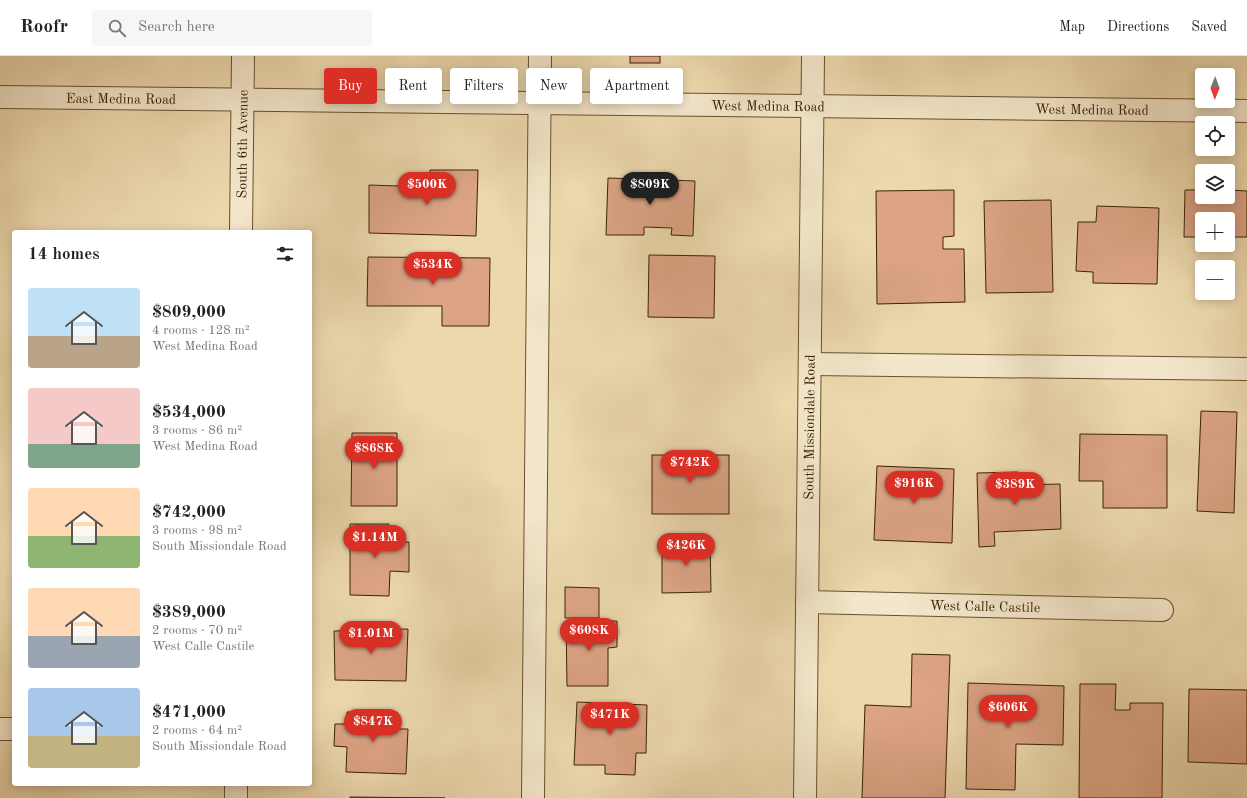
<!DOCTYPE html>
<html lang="en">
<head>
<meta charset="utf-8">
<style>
	:root { --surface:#fff; --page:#f6f6f6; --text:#222; --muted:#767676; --line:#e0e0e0; --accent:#d93025 }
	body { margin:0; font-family:"Old Standard TT",serif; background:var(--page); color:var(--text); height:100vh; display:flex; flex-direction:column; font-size:15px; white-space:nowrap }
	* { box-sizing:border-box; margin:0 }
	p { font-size:13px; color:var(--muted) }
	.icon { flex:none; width:22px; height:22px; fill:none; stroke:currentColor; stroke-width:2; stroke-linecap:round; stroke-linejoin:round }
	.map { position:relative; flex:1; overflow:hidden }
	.side { position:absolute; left:12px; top:174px; width:300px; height:556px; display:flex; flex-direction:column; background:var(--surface); border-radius:4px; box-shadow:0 2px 10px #0003 }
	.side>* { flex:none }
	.guide { position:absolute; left:324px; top:12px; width:380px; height:36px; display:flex; gap:8px }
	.needle { width:26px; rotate:181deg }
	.buttons { position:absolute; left:1195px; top:12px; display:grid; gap:8px }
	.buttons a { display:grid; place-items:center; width:40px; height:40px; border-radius:4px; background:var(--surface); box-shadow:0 2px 10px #0003; font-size:20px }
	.price { position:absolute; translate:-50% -34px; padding:0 9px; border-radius:14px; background:var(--accent); color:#fff; font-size:13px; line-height:26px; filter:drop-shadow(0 1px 2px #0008) }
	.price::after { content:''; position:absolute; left:50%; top:24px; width:12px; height:9px; margin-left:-6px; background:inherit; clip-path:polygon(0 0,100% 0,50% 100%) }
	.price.selected { background:#222; color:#fff }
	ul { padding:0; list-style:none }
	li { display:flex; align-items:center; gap:12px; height:100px; padding:0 16px }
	li span { display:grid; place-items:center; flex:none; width:112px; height:80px; border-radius:4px; color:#555 }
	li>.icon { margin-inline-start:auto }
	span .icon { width:48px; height:48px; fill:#fffc; stroke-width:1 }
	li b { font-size:17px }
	h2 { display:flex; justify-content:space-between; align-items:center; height:48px; padding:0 16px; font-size:17px }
	.chip { padding:0 14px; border-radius:4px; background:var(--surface); box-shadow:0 2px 10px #0003; font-size:14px; line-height:36px }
	.chip.selected { background:var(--accent); color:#fff }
	header { display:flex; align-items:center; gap:24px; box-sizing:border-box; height:56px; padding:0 20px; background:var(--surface); border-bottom:1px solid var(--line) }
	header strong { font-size:19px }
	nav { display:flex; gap:22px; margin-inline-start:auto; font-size:14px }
	.search { width:280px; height:36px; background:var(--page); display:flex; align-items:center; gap:10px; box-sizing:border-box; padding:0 14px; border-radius:4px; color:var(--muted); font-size:15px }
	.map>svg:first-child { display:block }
</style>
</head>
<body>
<header>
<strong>Roofr</strong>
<div class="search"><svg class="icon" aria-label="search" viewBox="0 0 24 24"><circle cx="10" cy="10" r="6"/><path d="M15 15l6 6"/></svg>Search here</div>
<nav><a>Map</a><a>Directions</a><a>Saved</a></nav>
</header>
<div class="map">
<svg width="1247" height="742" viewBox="0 0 1247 742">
	<rect width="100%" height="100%" fill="#ecd8ad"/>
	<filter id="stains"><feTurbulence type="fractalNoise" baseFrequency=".005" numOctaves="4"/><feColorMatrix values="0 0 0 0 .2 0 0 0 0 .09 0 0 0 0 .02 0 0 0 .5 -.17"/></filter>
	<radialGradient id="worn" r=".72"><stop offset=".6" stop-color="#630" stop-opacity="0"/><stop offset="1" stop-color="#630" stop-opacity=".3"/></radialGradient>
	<!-- building -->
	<g fill="#dca485" stroke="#3c2302">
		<rect x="630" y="0" width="30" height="7"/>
		<path d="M 430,114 L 478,114 L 476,180 L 369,177 L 369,129 L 430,131 Z"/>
		<path d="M 608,122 L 695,125 L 693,180 L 671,179 L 672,172 L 644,171 L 644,179 L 606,179 Z"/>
		<path d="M 954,134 L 954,180 L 943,181 L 943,193 L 964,193 L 965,246 L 877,248 L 876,135 Z"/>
		<path d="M 1185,134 L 1202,134 L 1202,141 L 1228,141 L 1228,134 L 1247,135 L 1247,181 L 1228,181 L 1228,163 L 1202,163 L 1202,181 L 1184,181 Z"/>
		<path d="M 1051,144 L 1053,236 L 986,237 L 984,145 Z"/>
		<path d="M 1097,150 L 1159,152 L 1157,228 L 1093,227 L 1093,216 L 1076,215 L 1078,166 L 1096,166 Z"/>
		<path d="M 649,199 L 715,200 L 714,262 L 648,261 Z"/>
		<path d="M 368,201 L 490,202 L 489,270 L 442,270 L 442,250 L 367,250 Z"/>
		<path d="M 1201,355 L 1237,356 L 1234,457 L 1197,455 Z"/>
		<path d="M 352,377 L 397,377 L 397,450 L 351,450 Z"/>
		<path d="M 1080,378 L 1167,379 L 1167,452 L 1103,452 L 1103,425 L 1079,425 Z"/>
		<rect x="652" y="399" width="77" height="59"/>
		<path d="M 877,410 L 954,413 L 952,487 L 874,484 Z"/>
		<path d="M 1018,416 L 1018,429 L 1060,428 L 1061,473 L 994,476 L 995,490 L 979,491 L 977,417 Z"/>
		<path d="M 350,468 L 389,468 L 388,486 L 409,486 L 409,516 L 390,515 L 389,540 L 350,539 Z"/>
		<path d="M 710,484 L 711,536 L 662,537 L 662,485 Z"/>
		<path d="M 565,531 L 599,532 L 599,562 L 565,562 Z"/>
		<path d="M 566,565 L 617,565 L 617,591 L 608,592 L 608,630 L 567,630 Z"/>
		<path d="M 408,573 L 406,625 L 335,624 L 334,575 Z"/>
		<path d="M 912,598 L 950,599 L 945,742 L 862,742 L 865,649 L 911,651 Z"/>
		<path d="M 968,627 L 1064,630 L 1063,689 L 1016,688 L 1015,734 L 966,733 Z"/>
		<path d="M 1080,628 L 1116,628 L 1115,654 L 1130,654 L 1130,647 L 1163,647 L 1162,742 L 1079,742 Z"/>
		<path d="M 1189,633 L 1247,634 L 1247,708 L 1188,706 Z"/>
		<path d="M 577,646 L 647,649 L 646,697 L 636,697 L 635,719 L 605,718 L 605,709 L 574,709 Z"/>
		<path d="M 347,656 L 398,657 L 397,673 L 408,673 L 406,718 L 346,716 L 347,691 L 334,690 L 335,668 L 347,668 Z"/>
		<path d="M 350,741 L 445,742 L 350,742 Z"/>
	</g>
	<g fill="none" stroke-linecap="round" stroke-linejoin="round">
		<defs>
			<g id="minor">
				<path id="s1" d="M 0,41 L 1247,55"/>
				<path id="s2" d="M 241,176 L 243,0"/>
				<path d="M 810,308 L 1247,313"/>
				<path id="s3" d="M 807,546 L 1162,554"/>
				<path d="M 0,673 L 14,673"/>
				<path d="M 236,742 L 236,728"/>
				<path d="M 533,742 L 540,0"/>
				<path id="s4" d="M 805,742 L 813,0"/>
			</g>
		</defs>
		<!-- minor casing -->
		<use href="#minor" stroke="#68502d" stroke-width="24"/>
		<!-- minor -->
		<use href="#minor" stroke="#f3e6ca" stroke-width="22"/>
	</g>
	<g text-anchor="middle" stroke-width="4" stroke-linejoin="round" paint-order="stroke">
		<!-- street labels -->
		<g font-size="14" fill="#3c2302" stroke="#f3e6ca">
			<text dy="5" stroke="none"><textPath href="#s1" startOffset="121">East Medina Road</textPath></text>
			<text dy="5" stroke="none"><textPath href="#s1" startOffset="768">West Medina Road</textPath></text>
			<text dy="5" stroke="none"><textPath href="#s1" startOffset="1092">West Medina Road</textPath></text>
			<text dy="5" stroke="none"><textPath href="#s2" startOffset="88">South 6th Avenue</textPath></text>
			<text dy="5" stroke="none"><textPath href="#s4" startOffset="371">South Missiondale Road</textPath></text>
			<text dy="5" stroke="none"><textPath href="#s3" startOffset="178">West Calle Castile</textPath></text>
		</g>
	</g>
	<rect width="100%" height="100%" filter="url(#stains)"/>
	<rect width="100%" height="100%" fill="url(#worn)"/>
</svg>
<div class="buttons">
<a><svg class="needle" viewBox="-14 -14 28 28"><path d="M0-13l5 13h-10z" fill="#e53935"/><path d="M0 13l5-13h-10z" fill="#767676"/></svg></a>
<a><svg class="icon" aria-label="locate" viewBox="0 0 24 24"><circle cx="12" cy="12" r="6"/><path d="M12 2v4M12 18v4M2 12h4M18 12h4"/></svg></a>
<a><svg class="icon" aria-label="layers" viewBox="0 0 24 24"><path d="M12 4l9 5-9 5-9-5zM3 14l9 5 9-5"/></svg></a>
<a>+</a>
<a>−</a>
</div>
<b class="price" style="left:427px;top:150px">$500K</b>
<b class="price selected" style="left:650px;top:150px">$809K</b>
<b class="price" style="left:433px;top:230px">$534K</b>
<b class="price" style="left:374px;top:414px">$868K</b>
<b class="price" style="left:690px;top:428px">$742K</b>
<b class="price" style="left:914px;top:449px">$916K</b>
<b class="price" style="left:1015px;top:450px">$389K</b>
<b class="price" style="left:375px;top:503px">$1.14M</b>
<b class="price" style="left:686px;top:511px">$426K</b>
<b class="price" style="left:589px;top:596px">$608K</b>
<b class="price" style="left:371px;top:599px">$1.01M</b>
<b class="price" style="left:1008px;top:673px">$606K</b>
<b class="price" style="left:610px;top:680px">$471K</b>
<b class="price" style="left:373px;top:687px">$847K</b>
<div class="guide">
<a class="chip selected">Buy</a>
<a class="chip">Rent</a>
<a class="chip">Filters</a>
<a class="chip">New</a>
<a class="chip">Apartment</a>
</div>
<section class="side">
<h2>14 homes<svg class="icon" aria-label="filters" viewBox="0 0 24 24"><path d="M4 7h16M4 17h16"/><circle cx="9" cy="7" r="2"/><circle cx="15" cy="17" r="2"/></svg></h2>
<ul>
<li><span style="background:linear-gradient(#bfe0f5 60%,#b9a48a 0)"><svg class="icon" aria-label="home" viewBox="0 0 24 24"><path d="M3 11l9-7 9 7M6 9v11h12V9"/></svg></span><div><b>$809,000</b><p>4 rooms · 128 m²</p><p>West Medina Road</p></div></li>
<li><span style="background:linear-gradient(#f6c9c9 70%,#7fa58c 0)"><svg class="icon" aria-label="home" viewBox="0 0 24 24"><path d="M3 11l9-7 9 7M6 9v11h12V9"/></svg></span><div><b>$534,000</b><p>3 rooms · 86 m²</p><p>West Medina Road</p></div></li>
<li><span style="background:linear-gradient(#ffd9b3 60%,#8fb573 0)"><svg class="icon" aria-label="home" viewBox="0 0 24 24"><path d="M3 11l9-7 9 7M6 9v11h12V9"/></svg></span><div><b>$742,000</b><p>3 rooms · 98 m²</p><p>South Missiondale Road</p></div></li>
<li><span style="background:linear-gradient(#ffd9b3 60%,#9aa5b1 0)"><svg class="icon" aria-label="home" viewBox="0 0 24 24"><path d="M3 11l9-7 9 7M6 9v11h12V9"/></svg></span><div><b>$389,000</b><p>2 rooms · 70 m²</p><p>West Calle Castile</p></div></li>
<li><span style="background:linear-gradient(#a9c7e8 60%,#c2b280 0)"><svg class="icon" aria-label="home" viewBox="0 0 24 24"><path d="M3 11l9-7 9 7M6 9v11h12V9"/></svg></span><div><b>$471,000</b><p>2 rooms · 64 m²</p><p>South Missiondale Road</p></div></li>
</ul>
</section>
</div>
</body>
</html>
